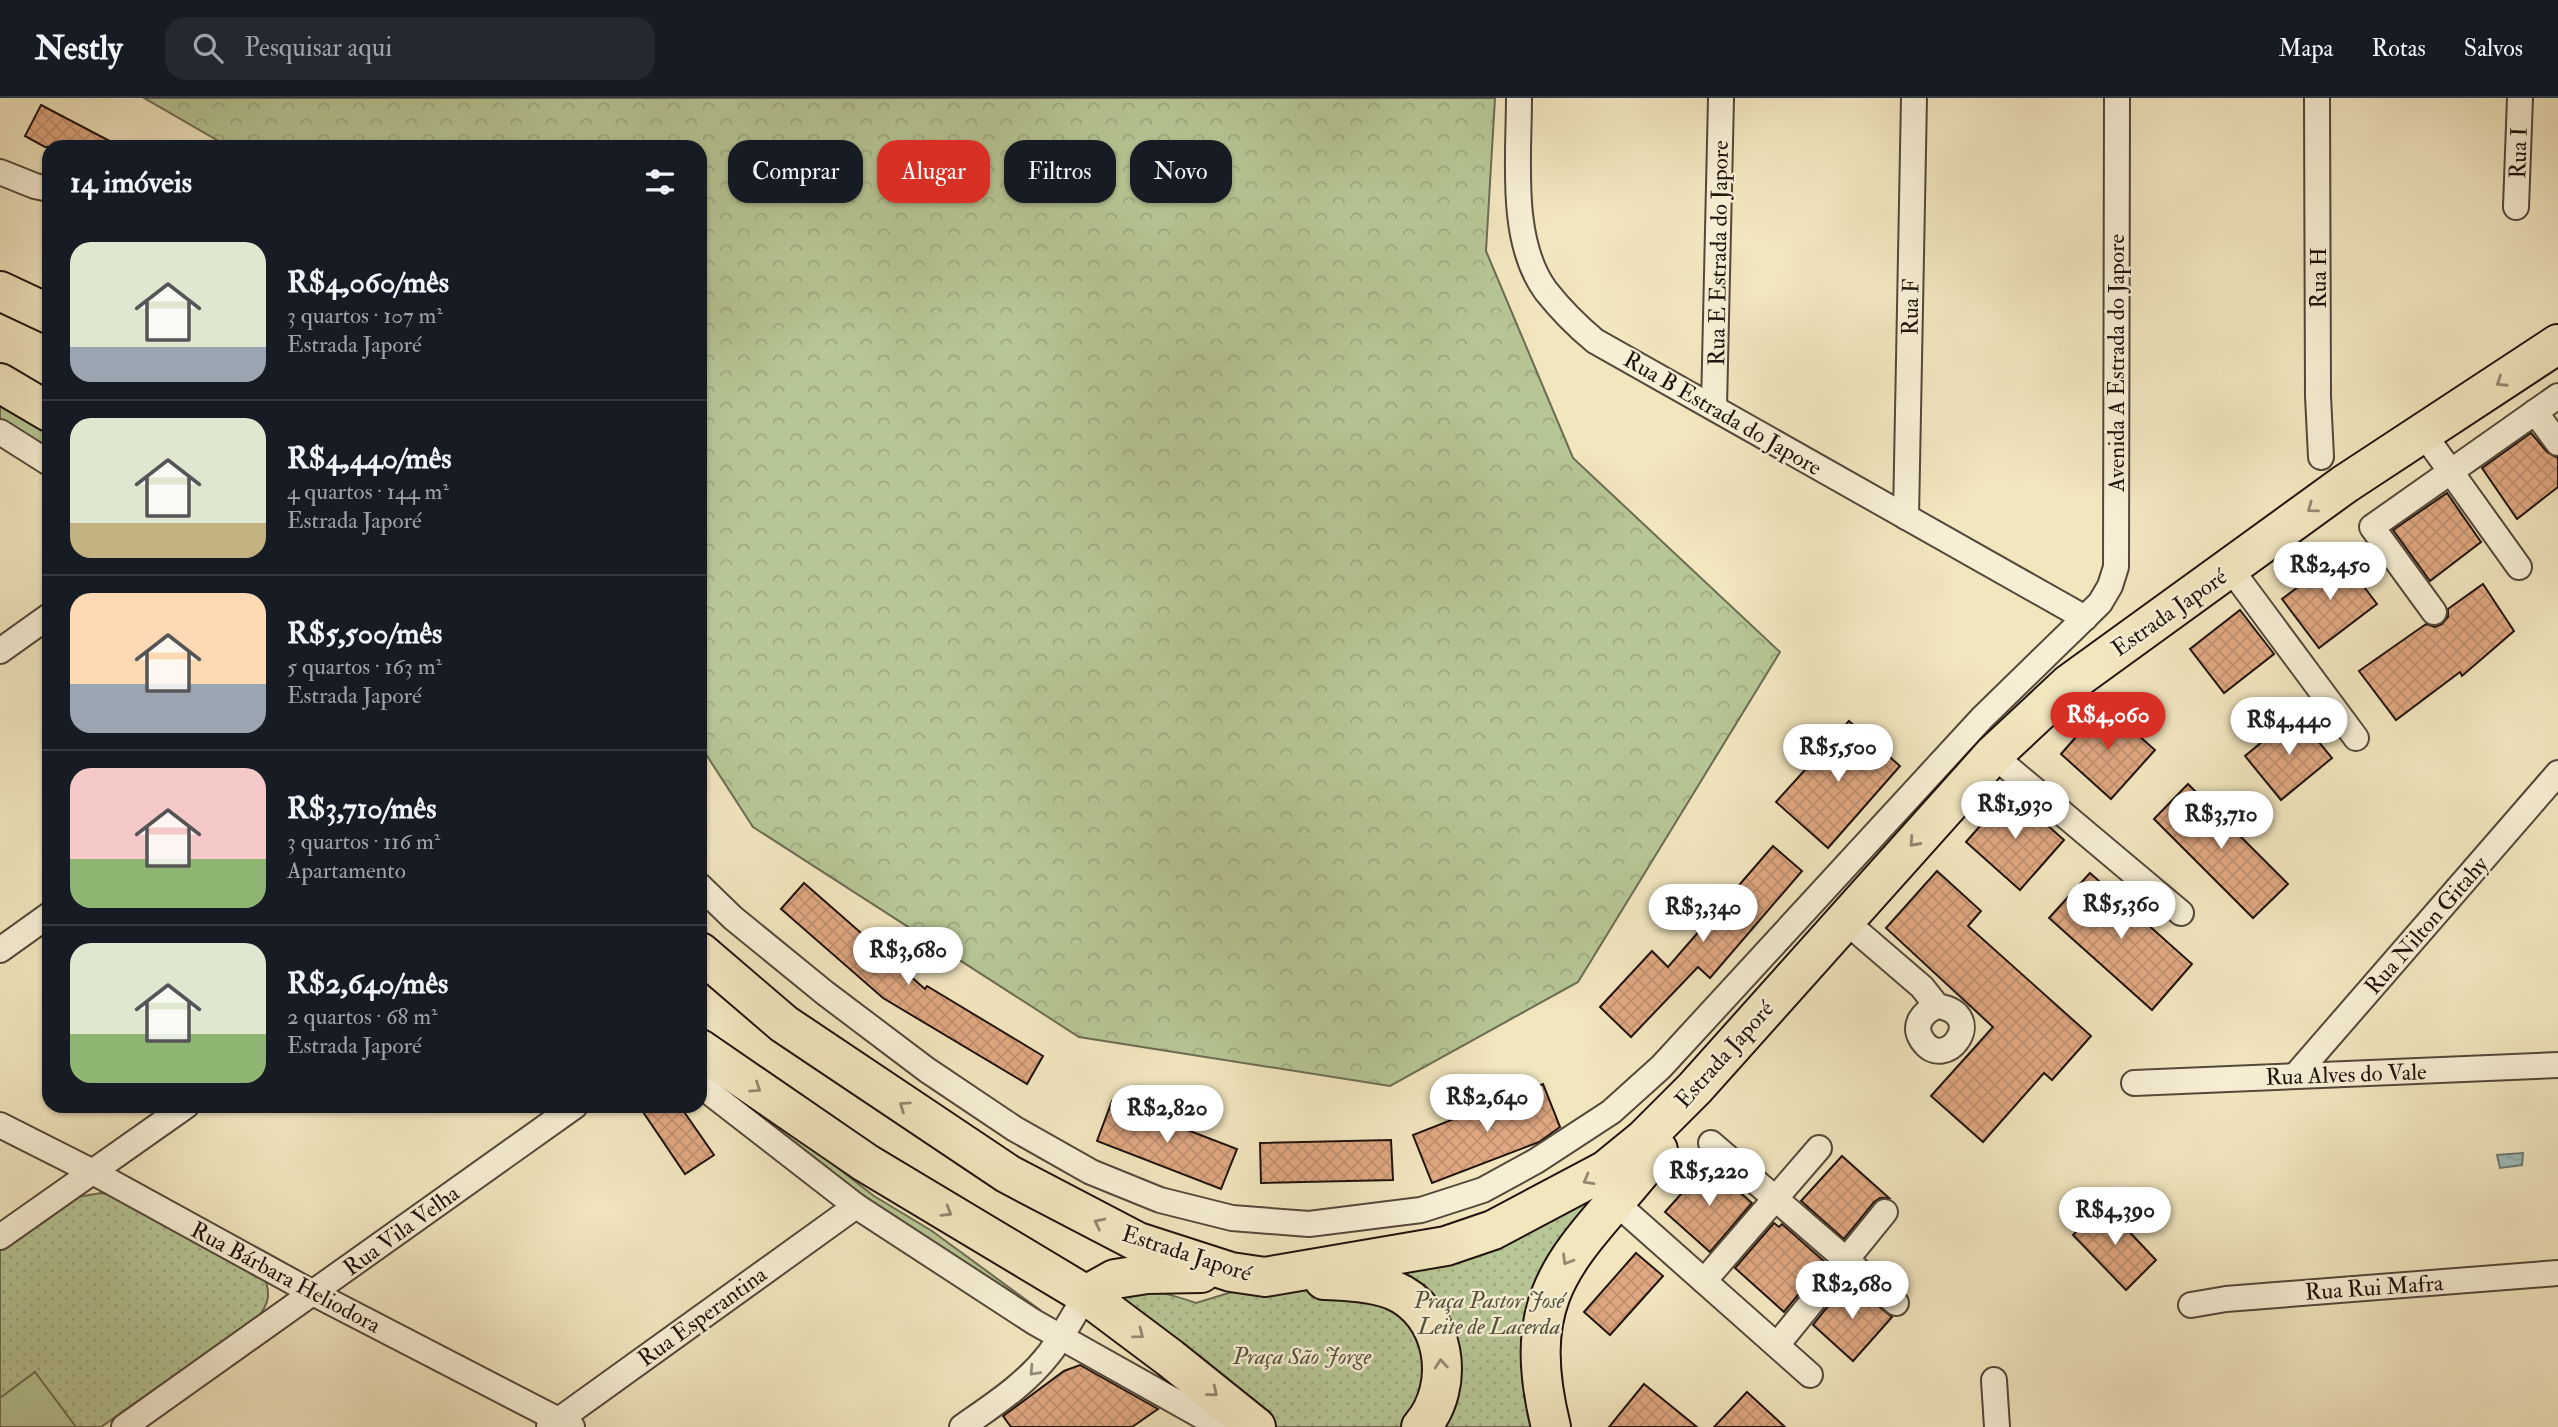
<!DOCTYPE html>
<html lang="pt">
<head>
<meta charset="utf-8">
<style>
	:root { --surface:#171b24; --page:#242831; --text:#f1f3f6; --muted:#9ea1a6; --line:#363941; --accent:#d93025 }
	body { margin:0; font-family:"IM FELL Double Pica",serif; background:var(--page); color:var(--text); height:100vh; display:flex; flex-direction:column; font-size:26px; white-space:nowrap }
	* { box-sizing:border-box; margin:0 }
	p { font-size:23px; color:var(--muted) }
	.icon { flex:none; width:38px; height:38px; fill:none; stroke:currentColor; stroke-width:2; stroke-linecap:round; stroke-linejoin:round }
	.map { position:relative; flex:1; overflow:hidden }
	.side { position:absolute; left:42px; top:42px; width:665px; height:973px; display:flex; flex-direction:column; background:var(--surface); border-radius:21px; box-shadow:0 2px 5px #0004 }
	.side>* { flex:none }
	.top-card { position:absolute; left:728px; top:42px; width:665px; height:63px; display:flex; gap:14px }
	.price { position:absolute; translate:-50% -60px; padding:0 16px; border-radius:24px; background:#fff; color:#222; font-size:23px; line-height:46px; filter:drop-shadow(0 2px 4px #0008) }
	.price::after { content:''; position:absolute; left:50%; top:42px; width:21px; height:16px; margin-left:-10px; background:inherit; clip-path:polygon(0 0,100% 0,50% 100%) }
	.price.on { background:var(--accent); color:#fff }
	ul { padding:0; list-style:none }
	li { display:flex; align-items:center; gap:21px; height:175px; padding:0 28px }
	li+li { border-top:2px solid var(--line) }
	li span { display:grid; place-items:center; flex:none; width:196px; height:140px; border-radius:21px; color:#555 }
	li>.icon { margin-inline-start:auto }
	span .icon { width:84px; height:84px; fill:#fffc; stroke-width:1 }
	li b { font-size:30px }
	h2 { display:flex; justify-content:space-between; align-items:center; height:84px; padding:0 28px; font-size:30px }
	.pill { padding:0 24px; border-radius:21px; background:var(--surface); box-shadow:0 2px 5px #0004; font-size:24px; line-height:63px }
	.pill.on { background:var(--accent); color:#fff }
	header { display:flex; align-items:center; gap:42px; box-sizing:border-box; height:98px; padding:0 35px; background:var(--surface); border-bottom:2px solid var(--line) }
	header strong { font-size:33px }
	nav { display:flex; gap:38px; margin-inline-start:auto; font-size:24px }
	.search { width:490px; height:63px; background:var(--page); display:flex; align-items:center; gap:18px; box-sizing:border-box; padding:0 24px; border-radius:21px; color:var(--muted); font-size:26px }
	.map>svg:first-child { display:block }
</style>
</head>
<body>
<header>
<strong>Nestly</strong>
<div class="search"><svg class="icon" aria-label="search" viewBox="0 0 24 24"><circle cx="10" cy="10" r="6"/><path d="M15 15l6 6"/></svg>Pesquisar aqui</div>
<nav><a>Mapa</a><a>Rotas</a><a>Salvos</a></nav>
</header>
<div class="map">
<svg width="2558" height="1329" viewBox="0 0 2558 1329">
	<defs>
		<pattern id="forest-crowns" width="20" height="18" patternUnits="userSpaceOnUse" patternTransform="scale(1.75)"><rect width="20" height="18" fill="#b7c695"/><path d="M2 6a3 3 0 1 1 6 0M12 15a3 3 0 1 1 6 0" fill="none" stroke="#9da97f"/></pattern>
		<pattern id="park-dots" width="8" height="8" patternUnits="userSpaceOnUse" patternTransform="scale(1.75)"><rect width="8" height="8" fill="#b7c695"/><path d="M2 2h.1M6 6h.1" fill="none" stroke="#9da97f" stroke-width="1.8" stroke-linecap="round"/></pattern>
		<pattern id="water-ripples" width="26" height="14" patternUnits="userSpaceOnUse" patternTransform="scale(1.75)"><rect width="26" height="14" fill="#9fbdbb"/><path d="M2 4q2-2 4 0t4 0M15 11q2-2 4 0t4 0" fill="none" stroke="#89a2a0"/></pattern>
		<pattern id="building-cross-hatch" width="8" height="8" patternUnits="userSpaceOnUse" patternTransform="scale(1.75)"><rect width="8" height="8" fill="#e0a882"/><path d="M0 0l8 8M0 8l8-8" fill="none" stroke="#c0906f"/></pattern>
	</defs>
	<rect width="100%" height="100%" fill="#f2e6bf"/>
	<filter id="stains"><feTurbulence type="fractalNoise" baseFrequency=".00286" numOctaves="4"/><feColorMatrix values="0 0 0 0 .2 0 0 0 0 .09 0 0 0 0 .02 0 0 0 .5 -.17"/></filter>
	<radialGradient id="worn" r=".72"><stop offset=".6" stop-color="#630" stop-opacity="0"/><stop offset="1" stop-color="#630" stop-opacity=".3"/></radialGradient>
	<!-- forest -->
	<path fill="url(#forest-crowns)" stroke="#6c6c51" stroke-width="2" d="M 144,0 L 1495,0 L 1486,153 L 1573,360 L 1780,554 L 1578,884 L 1390,988 L 1079,939 L 753,729 L 700,647 L 700,49 L 229,49 Z"/>
	<!-- park -->
	<g fill="url(#park-dots)" stroke="#6c6c51" stroke-width="2">
		<path d="M 1624,1075 L 1552,1211 L 1560,1329 L 1275,1329 L 1117,1199 C 1143,1187 1170,1196 1196,1205 Z"/>
		<path d="M 101,1095 L 121,1098 L 264,1179 C 271,1195 269,1206 258,1219 L 101,1329 L 0,1329 L 0,1152 L 72,1100 Z"/>
	</g>
	<!-- pitch -->
	<g fill="#b7c695" stroke="#6c6c51" stroke-width="2">
		<path d="M 0,295 L 49,326 L 49,351 L 0,322 Z"/>
		<path d="M 700,959 L 738,993 L 874,1098 L 932,1133 L 1040,1212 L 1034,1221 L 735,1006 L 700,977 Z"/>
		<path d="M 35,1274 L 76,1329 L 0,1329 L 0,1300 Z"/>
	</g>
	<!-- water -->
	<path fill="url(#water-ripples)" stroke="#6c7975" stroke-width="2" d="M 2523,1055 L 2522,1067 L 2500,1070 L 2497,1057 Z"/>
	<!-- building -->
	<g fill="url(#building-cross-hatch)" stroke="#20130d" stroke-width="2">
		<path d="M 41,7 L 121,49 L 45,49 L 25,38 Z"/>
		<path d="M 2531,335 L 2547,354 L 2558,360 L 2558,389 L 2517,421 L 2482,370 Z"/>
		<path d="M 2447,395 L 2481,444 L 2430,483 L 2393,432 Z"/>
		<path d="M 2340,457 L 2377,506 L 2319,550 L 2282,501 Z"/>
		<path d="M 2483,486 L 2514,533 L 2462,578 L 2460,574 L 2396,622 L 2359,573 L 2426,526 L 2435,529 L 2442,526 L 2448,519 L 2448,511 Z"/>
		<path d="M 2240,512 L 2274,556 L 2224,595 L 2190,551 Z"/>
		<path d="M 2104,607 L 2155,652 L 2111,701 L 2061,656 Z"/>
		<path d="M 2296,616 L 2332,660 L 2281,702 L 2245,658 Z"/>
		<path d="M 1849,623 L 1900,668 L 1828,750 L 1776,704 Z"/>
		<path d="M 2188,686 L 2288,786 L 2253,820 L 2154,721 Z"/>
		<path d="M 2010,694 L 2064,742 L 2020,792 L 1966,744 Z"/>
		<path d="M 1773,748 L 1802,773 L 1710,880 L 1698,869 L 1631,939 L 1600,909 L 1652,853 L 1668,869 Z"/>
		<path d="M 1937,773 L 1981,813 L 1968,828 L 2091,938 L 2052,982 L 2044,975 L 1983,1044 L 1931,998 L 1993,929 L 1886,830 Z"/>
		<path d="M 2090,775 L 2192,866 L 2152,912 L 2049,820 Z"/>
		<path d="M 804,785 L 925,891 L 927,888 L 1043,958 L 1027,986 L 883,900 L 781,811 Z"/>
		<path d="M 1543,986 L 1560,1029 L 1539,1044 L 1432,1085 L 1413,1037 Z"/>
		<path d="M 1112,1003 L 1237,1051 L 1221,1091 L 1097,1043 Z"/>
		<path d="M 639,1008 L 680,1008 L 714,1057 L 685,1076 Z"/>
		<path d="M 1391,1042 L 1393,1082 L 1261,1085 L 1260,1045 Z"/>
		<path d="M 1842,1058 L 1889,1100 L 1880,1100 L 1874,1104 L 1844,1141 L 1801,1103 Z"/>
		<path d="M 1708,1066 L 1752,1105 L 1710,1154 L 1665,1114 Z"/>
		<path d="M 2104,1107 L 2156,1162 L 2126,1192 L 2073,1137 Z"/>
		<path d="M 1774,1125 L 1779,1129 L 1782,1126 L 1825,1164 L 1784,1214 L 1735,1170 Z"/>
		<path d="M 1636,1155 L 1663,1178 L 1610,1237 L 1584,1214 Z"/>
		<path d="M 1848,1183 L 1892,1219 L 1853,1263 L 1813,1227 Z"/>
		<path d="M 1080,1267 L 1158,1311 L 1132,1329 L 1011,1329 L 1003,1318 L 1064,1273 Z"/>
		<path d="M 1644,1286 L 1697,1329 L 1609,1329 Z"/>
		<path d="M 1747,1294 L 1785,1329 L 1714,1329 Z"/>
	</g>
	<g fill="none" stroke-linecap="round" stroke-linejoin="round">
		<defs>
			<g id="minor">
				<path d="M 1519,0 C 1519,60 1509,143 1546,193 C 1561,212 1577,228 1595,243 L 2085,520"/>
				<path d="M 2317,0 L 2318,298 L 2321,359"/>
				<path d="M 0,74 L 35,88 L 49,91"/>
				<path d="M 2516,109 L 2520,0"/>
				<path d="M 1714,309 L 1721,0"/>
				<path d="M 2535,314 L 2558,345"/>
				<path d="M 0,334 L 49,365"/>
				<path d="M 2423,335 L 2519,469"/>
				<path d="M 1906,419 L 1914,0"/>
				<path d="M 2230,470 L 2356,640"/>
				<path d="M 2434,514 L 2372,429 L 2558,298"/>
				<path d="M 0,553 L 49,518"/>
				<path d="M 1993,657 L 2181,815"/>
				<path d="M 700,788 L 733,820 L 825,895 L 927,972 L 1015,1031 L 1091,1074 L 1160,1102 L 1232,1120 L 1309,1126 L 1421,1112 L 1483,1092 L 1536,1063 L 1611,1014 L 1661,969 L 1982,620 L 2100,505 L 2110,488 L 2116,469 L 2117,0"/>
				<path d="M 1844,822 L 1922,889 L 1937,908 C 1990,916 1945,977 1922,942 C 1912,927 1923,914 1937,908"/>
				<path d="M 0,852 L 49,817"/>
				<path d="M 2295,978 L 2558,675"/>
				<path d="M 2134,985 L 2558,967"/>
				<path d="M 700,987 L 856,1108 L 1034,1224 L 1221,1329"/>
				<path d="M 0,1027 L 91,1073 L 313,1195 L 572,1329"/>
				<path d="M 1711,1045 L 1896,1205"/>
				<path d="M 1615,1104 L 1810,1277"/>
				<path d="M 0,1139 L 186,1008"/>
				<path d="M 1704,1183 L 1819,1050"/>
				<path d="M 2191,1207 L 2226,1201 L 2558,1175"/>
				<path d="M 1777,1247 L 1885,1114"/>
				<path d="M 1994,1282 L 1997,1329"/>
				<path d="M 124,1329 L 575,1008"/>
				<path d="M 549,1329 L 856,1108"/>
				<path d="M 962,1329 C 993,1307 1025,1287 1049,1256 C 1063,1238 1074,1216 1086,1197"/>
			</g>
			<g id="primary">
				<path d="M 0,193 L 49,216"/>
				<path d="M 0,285 L 49,314"/>
				<path d="M 700,854 L 784,926 L 1008,1076 L 1138,1144 L 1231,1174 L 1265,1179 L 1446,1148 L 1493,1132 L 1606,1072 L 1644,1041 L 1695,990 L 1993,657 L 2069,586 L 2345,386 L 2558,246"/>
				<path d="M 700,951 L 866,1065 L 1086,1197 L 1170,1260 L 1256,1329"/>
				<path d="M 1324,1182 C 1346,1183 1372,1184 1393,1192 C 1446,1214 1457,1288 1421,1329"/>
				<path d="M 1086,1197 L 1115,1181 L 1147,1176 L 1201,1175"/>
				<path d="M 1551,1329 C 1515,1184 1578,1155 1658,1052"/>
			</g>
		</defs>
		<!-- minor casing -->
		<use href="#minor" stroke="#54483a" stroke-width="28"/>
		<!-- primary casing -->
		<use href="#primary" stroke="#20130d" stroke-width="42"/>
		<!-- minor -->
		<use href="#minor" stroke="#f7efd5" stroke-width="24"/>
		<!-- primary -->
		<use href="#primary" stroke="#f2e6bf" stroke-width="38"/>
	</g>
	<!-- one-way arrows -->
	<defs><path id="oneway-chevron" d="M-2-3.5L2.5 0L-2 3.5" fill="none" stroke-width="1.6" stroke-linecap="round" stroke-linejoin="round" transform="scale(1.75)"/></defs>
	<g stroke="#94876f">
		<use href="#oneway-chevron" transform="translate(2501 284) rotate(147)"/>
		<use href="#oneway-chevron" transform="translate(2312 410) rotate(144)"/>
		<use href="#oneway-chevron" transform="translate(1914 744) rotate(132)"/>
		<use href="#oneway-chevron" transform="translate(756 990) rotate(34)"/>
		<use href="#oneway-chevron" transform="translate(904 1008) rotate(-146)"/>
		<use href="#oneway-chevron" transform="translate(1588 1082) rotate(151)"/>
		<use href="#oneway-chevron" transform="translate(947 1114) rotate(31)"/>
		<use href="#oneway-chevron" transform="translate(1099 1125) rotate(-154)"/>
		<use href="#oneway-chevron" transform="translate(1567 1162) rotate(121)"/>
		<use href="#oneway-chevron" transform="translate(1139 1236) rotate(37)"/>
		<use href="#oneway-chevron" transform="translate(1441 1266) rotate(-94)"/>
		<use href="#oneway-chevron" transform="translate(1213 1294) rotate(39)"/>
	</g>
	<use stroke="#968c7b" href="#oneway-chevron" transform="translate(1034 1273) rotate(133)"/>
	<g text-anchor="middle" stroke-width="5" stroke-linejoin="round" paint-order="stroke">
		<!-- street labels -->
		<g font-size="23" fill="#20130d" stroke="#f7efd5">
			<text transform="translate(2518 55) rotate(-88)" y="8">Rua I</text>
			<text transform="translate(1718 155) rotate(-89)" y="8">Rua E Estrada do Japore</text>
			<text transform="translate(2318 180) rotate(-90)" y="8">Rua H</text>
			<text transform="translate(1910 209) rotate(-89)" y="8">Rua F</text>
			<text transform="translate(2116 265) rotate(-90)" y="8">Avenida A Estrada do Japore</text>
			<text transform="translate(1723 315) rotate(30)" y="8">Rua B Estrada do Japore</text>
			<text transform="translate(2169 514) rotate(-35)" y="8">Estrada Japoré</text>
			<text transform="translate(2426 827) rotate(-49)" y="8">Rua Nilton Gitahy</text>
			<text transform="translate(1724 956) rotate(-48)" y="8">Estrada Japoré</text>
			<text transform="translate(2346 976) rotate(-2)" y="8">Rua Alves do Vale</text>
			<text transform="translate(401 1132) rotate(-36)" y="8">Rua Vila Velha</text>
			<text transform="translate(1187 1155) rotate(18)" y="8">Estrada Japoré</text>
			<text transform="translate(286 1179) rotate(28)" y="8">Rua Bárbara Heliodora</text>
			<text transform="translate(2374 1189) rotate(-4)" y="8">Rua Rui Mafra</text>
			<text transform="translate(702 1218) rotate(-36)" y="8">Rua Esperantina</text>
		</g>
		<!-- park labels -->
		<g font-size="23" font-style="italic" fill="#55523d" stroke="#f7efd5">
			<text x="1489" y="1210">Praça Pastor José<tspan x="1489" dy="26">Leite de Lacerda</tspan></text>
			<text x="1302" y="1266">Praça São Jorge</text>
		</g>
	</g>
	<rect width="100%" height="100%" filter="url(#stains)"/>
	<rect width="100%" height="100%" fill="url(#worn)"/>
</svg>
<b class="price" style="left:2330px;top:504px">R$2,450</b>
<b class="price on" style="left:2108px;top:654px">R$4,060</b>
<b class="price" style="left:2289px;top:659px">R$4,440</b>
<b class="price" style="left:1838px;top:686px">R$5,500</b>
<b class="price" style="left:2015px;top:743px">R$1,930</b>
<b class="price" style="left:2221px;top:753px">R$3,710</b>
<b class="price" style="left:2121px;top:843px">R$5,360</b>
<b class="price" style="left:1703px;top:846px">R$3,340</b>
<b class="price" style="left:908px;top:889px">R$3,680</b>
<b class="price" style="left:1487px;top:1036px">R$2,640</b>
<b class="price" style="left:1167px;top:1047px">R$2,820</b>
<b class="price" style="left:1709px;top:1110px">R$5,220</b>
<b class="price" style="left:2115px;top:1149px">R$4,390</b>
<b class="price" style="left:1852px;top:1223px">R$2,680</b>
<div class="top-card">
<a class="pill">Comprar</a>
<a class="pill on">Alugar</a>
<a class="pill">Filtros</a>
<a class="pill">Novo</a>
</div>
<section class="side">
<h2>14 imóveis<svg class="icon" aria-label="filters" viewBox="0 0 24 24"><path d="M4 7h16M4 17h16"/><circle cx="9" cy="7" r="2"/><circle cx="15" cy="17" r="2"/></svg></h2>
<ul>
<li><span style="background:linear-gradient(#dfe7d0 75%,#9aa5b1 0)"><svg class="icon" aria-label="home" viewBox="0 0 24 24"><path d="M3 11l9-7 9 7M6 9v11h12V9"/></svg></span><div><b>R$4,060/mês</b><p>3 quartos · 107 m²</p><p>Estrada Japoré</p></div></li>
<li><span style="background:linear-gradient(#dfe7d0 75%,#c2b280 0)"><svg class="icon" aria-label="home" viewBox="0 0 24 24"><path d="M3 11l9-7 9 7M6 9v11h12V9"/></svg></span><div><b>R$4,440/mês</b><p>4 quartos · 144 m²</p><p>Estrada Japoré</p></div></li>
<li><span style="background:linear-gradient(#ffd9b3 65%,#9aa5b1 0)"><svg class="icon" aria-label="home" viewBox="0 0 24 24"><path d="M3 11l9-7 9 7M6 9v11h12V9"/></svg></span><div><b>R$5,500/mês</b><p>5 quartos · 163 m²</p><p>Estrada Japoré</p></div></li>
<li><span style="background:linear-gradient(#f6c9c9 65%,#8fb573 0)"><svg class="icon" aria-label="home" viewBox="0 0 24 24"><path d="M3 11l9-7 9 7M6 9v11h12V9"/></svg></span><div><b>R$3,710/mês</b><p>3 quartos · 116 m²</p><p>Apartamento</p></div></li>
<li><span style="background:linear-gradient(#dfe7d0 65%,#8fb573 0)"><svg class="icon" aria-label="home" viewBox="0 0 24 24"><path d="M3 11l9-7 9 7M6 9v11h12V9"/></svg></span><div><b>R$2,640/mês</b><p>2 quartos · 68 m²</p><p>Estrada Japoré</p></div></li>
</ul>
</section>
</div>
</body>
</html>
